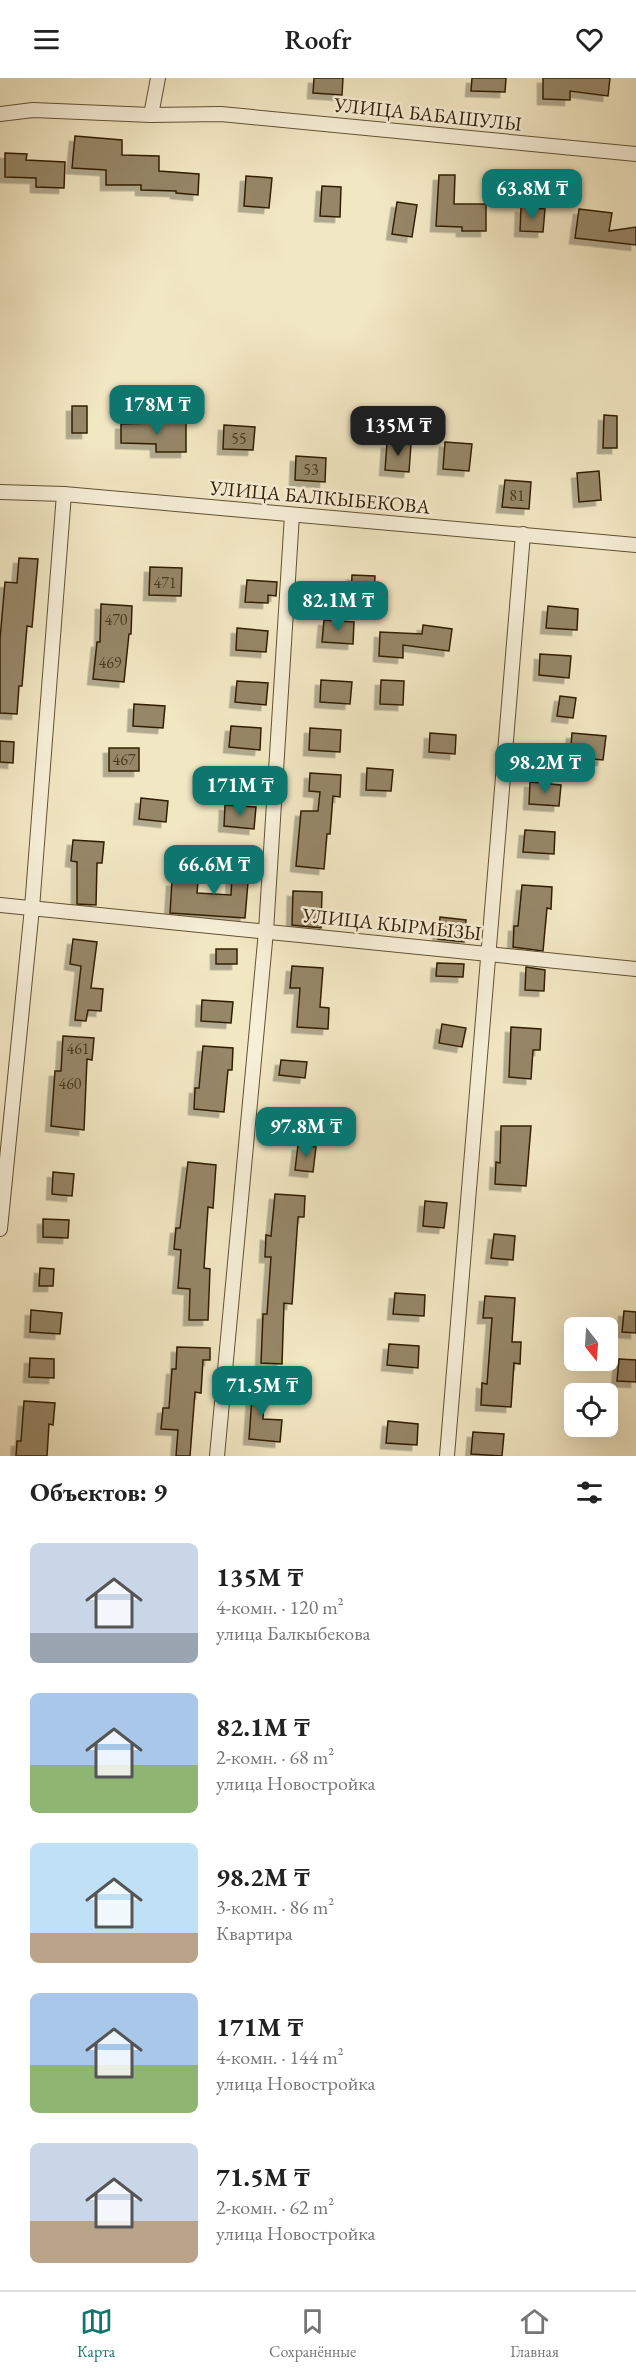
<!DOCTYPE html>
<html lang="ru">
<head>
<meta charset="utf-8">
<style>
	:root { --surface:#fff; --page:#f6f6f6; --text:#222; --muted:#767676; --line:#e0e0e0; --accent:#0f766e }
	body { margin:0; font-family:"EB Garamond",serif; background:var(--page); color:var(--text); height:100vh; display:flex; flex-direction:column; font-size:22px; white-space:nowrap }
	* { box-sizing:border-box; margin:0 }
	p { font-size:20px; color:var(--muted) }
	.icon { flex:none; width:33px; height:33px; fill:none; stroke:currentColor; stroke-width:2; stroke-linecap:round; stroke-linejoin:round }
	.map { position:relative; height:1378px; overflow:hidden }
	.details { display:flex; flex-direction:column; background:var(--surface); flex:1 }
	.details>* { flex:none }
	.needle { width:39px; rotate:163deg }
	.controls { position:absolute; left:564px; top:1239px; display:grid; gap:12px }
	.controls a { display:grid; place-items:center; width:54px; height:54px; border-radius:9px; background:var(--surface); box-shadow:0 6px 24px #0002; font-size:30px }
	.price { position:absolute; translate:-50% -51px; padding:0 14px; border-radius:12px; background:var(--accent); color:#fff; font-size:20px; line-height:39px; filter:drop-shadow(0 2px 3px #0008) }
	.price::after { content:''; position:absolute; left:50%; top:36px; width:18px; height:14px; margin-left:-9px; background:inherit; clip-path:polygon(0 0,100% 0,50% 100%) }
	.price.active { background:#222; color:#fff }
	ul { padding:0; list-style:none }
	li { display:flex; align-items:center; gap:18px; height:150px; padding:0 30px }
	li span { display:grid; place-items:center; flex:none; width:168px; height:120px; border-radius:9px; color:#555 }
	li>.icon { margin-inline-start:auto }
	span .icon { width:72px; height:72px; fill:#fffc; stroke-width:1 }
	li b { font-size:26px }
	h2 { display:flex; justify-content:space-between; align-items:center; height:72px; padding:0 30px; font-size:26px }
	header { display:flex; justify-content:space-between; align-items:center; height:78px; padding:0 30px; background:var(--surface); font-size:27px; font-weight:600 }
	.menu { display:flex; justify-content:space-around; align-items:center; height:84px; border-top:2px solid var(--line); background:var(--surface); font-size:16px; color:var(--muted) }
	.menu a { display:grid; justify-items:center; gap:3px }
	.menu .active { color:var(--accent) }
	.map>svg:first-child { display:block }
</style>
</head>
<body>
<header><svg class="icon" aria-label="menu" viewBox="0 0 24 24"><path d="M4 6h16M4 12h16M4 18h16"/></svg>Roofr<svg class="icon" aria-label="heart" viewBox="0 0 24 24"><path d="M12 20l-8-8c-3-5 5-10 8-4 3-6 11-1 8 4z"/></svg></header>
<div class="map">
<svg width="636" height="1378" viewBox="0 0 636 1378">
	<defs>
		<filter id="shadow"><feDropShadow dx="-5.5" dy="5.5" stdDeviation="0" flood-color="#0004"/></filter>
	</defs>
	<rect width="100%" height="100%" fill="#f2e7c3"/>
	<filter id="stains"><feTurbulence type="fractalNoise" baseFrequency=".00333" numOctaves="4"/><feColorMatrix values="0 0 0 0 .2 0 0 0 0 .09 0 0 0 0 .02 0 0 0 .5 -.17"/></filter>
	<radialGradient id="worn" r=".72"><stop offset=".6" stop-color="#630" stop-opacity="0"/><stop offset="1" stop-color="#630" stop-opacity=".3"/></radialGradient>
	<!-- building -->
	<g fill="#968767" stroke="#321f03" stroke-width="1.5" filter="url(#shadow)">
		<path d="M 314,0 L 343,0 L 342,17 L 313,15 Z"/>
		<path d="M 472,0 L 506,0 L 505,14 L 471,13 Z"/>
		<path d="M 543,0 L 610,0 L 608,18 L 570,13 L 570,22 L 543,21 Z"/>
		<path d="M 75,58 L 122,62 L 122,77 L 159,78 L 159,93 L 199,96 L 198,117 L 176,115 L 176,113 L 141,112 L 141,107 L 106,107 L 106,92 L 72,90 Z"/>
		<path d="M 5,75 L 27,76 L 26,82 L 65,84 L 64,110 L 36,109 L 36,100 L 5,99 Z"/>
		<path d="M 439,97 L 455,97 L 454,126 L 486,126 L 486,153 L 462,153 L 462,149 L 436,148 Z"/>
		<path d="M 246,98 L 272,100 L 269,130 L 244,128 Z"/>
		<path d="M 322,108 L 341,109 L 340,139 L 320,138 Z"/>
		<path d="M 397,124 L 417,127 L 412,159 L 392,156 Z"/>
		<path d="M 521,129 L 545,131 L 543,154 L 520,153 Z"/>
		<path d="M 579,131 L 612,135 L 609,153 L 636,149 L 636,167 L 575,160 Z"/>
		<rect x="72" y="328" width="15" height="27"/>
		<path d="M 604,337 L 617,338 L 617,370 L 603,370 Z"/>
		<path d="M 156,345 L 186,345 L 186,374 L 156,374 L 156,366 L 121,365 L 121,346 Z"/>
		<path d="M 224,347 L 255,349 L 253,372 L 223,371 Z"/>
		<path d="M 445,364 L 472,366 L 469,393 L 443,391 Z"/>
		<path d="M 387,365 L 411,366 L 409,394 L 385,392 Z"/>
		<path d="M 296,378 L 326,380 L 325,404 L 295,402 Z"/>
		<path d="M 599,393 L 601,422 L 579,424 L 577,395 Z"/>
		<path d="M 505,402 L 531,404 L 529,431 L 502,429 Z"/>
		<path d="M 19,480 L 38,481 L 32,549 L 27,548 L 22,608 L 19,608 L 17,636 L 0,635 L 0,561 L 5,504 L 17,505 Z"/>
		<path d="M 150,489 L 182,490 L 181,518 L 149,517 Z"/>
		<path d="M 352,497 L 375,498 L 374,522 L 351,521 Z"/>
		<path d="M 247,502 L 277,504 L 276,518 L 268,517 L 268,525 L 245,524 Z"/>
		<path d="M 101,526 L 132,528 L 131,556 L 129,556 L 124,604 L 93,601 L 97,564 L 100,564 Z"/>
		<path d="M 548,528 L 578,531 L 577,552 L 546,550 Z"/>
		<path d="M 324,542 L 354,544 L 353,566 L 322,564 Z"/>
		<path d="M 423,547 L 452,551 L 449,573 L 403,567 L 403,580 L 379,578 L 380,554 L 422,556 Z"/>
		<path d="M 237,550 L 268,553 L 266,574 L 236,572 Z"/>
		<path d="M 540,576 L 571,578 L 569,600 L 539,597 Z"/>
		<path d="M 321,602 L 352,604 L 350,626 L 320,624 Z"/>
		<path d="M 381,602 L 404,603 L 403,627 L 380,626 Z"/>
		<path d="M 237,603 L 268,605 L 266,627 L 235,624 Z"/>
		<path d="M 560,618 L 576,620 L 573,640 L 557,638 Z"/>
		<path d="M 134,626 L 165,628 L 163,650 L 133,648 Z"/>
		<path d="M 231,648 L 261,650 L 260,672 L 229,669 Z"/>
		<path d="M 310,650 L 341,652 L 340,674 L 309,672 Z"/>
		<path d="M 430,655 L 456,657 L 455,676 L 429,674 Z"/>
		<path d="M 572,655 L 606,658 L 603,682 L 570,679 Z"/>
		<path d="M 0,663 L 14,664 L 13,685 L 0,684 Z"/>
		<rect x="109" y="670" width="30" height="23"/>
		<path d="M 367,690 L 393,692 L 391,713 L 366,712 Z"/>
		<path d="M 310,695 L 341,697 L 340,719 L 333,718 L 330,756 L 327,756 L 324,791 L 296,788 L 301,733 L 318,733 L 320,714 L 309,713 Z"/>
		<path d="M 530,704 L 561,707 L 559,728 L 529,726 Z"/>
		<path d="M 141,720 L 168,723 L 166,744 L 139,741 Z"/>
		<path d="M 225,727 L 256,729 L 254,751 L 224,748 Z"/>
		<path d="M 525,752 L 555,754 L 554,776 L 523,774 Z"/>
		<path d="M 73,762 L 104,764 L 102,785 L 97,785 L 96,827 L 77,826 L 77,784 L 71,783 Z"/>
		<path d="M 233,780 L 250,781 L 245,840 L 170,835 L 172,803 L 198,804 L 197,815 L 231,817 Z"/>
		<path d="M 522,807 L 552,809 L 551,831 L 547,830 L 543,873 L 513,869 L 514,848 L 518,848 Z"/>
		<path d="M 293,813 L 322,814 L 321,850 L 292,847 Z"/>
		<path d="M 440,839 L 466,842 L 464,864 L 438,861 Z"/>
		<path d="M 73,861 L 97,864 L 91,910 L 103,911 L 101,933 L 88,932 L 86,943 L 75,942 L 81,888 L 70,886 Z"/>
		<rect x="216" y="871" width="21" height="15"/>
		<path d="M 437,885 L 464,886 L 463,899 L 436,898 Z"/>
		<path d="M 292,888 L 323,890 L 320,929 L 329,930 L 328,951 L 297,949 L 300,910 L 290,910 Z"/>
		<path d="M 526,889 L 545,892 L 544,913 L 525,912 Z"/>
		<path d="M 202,922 L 233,924 L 231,945 L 201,943 Z"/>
		<path d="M 442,946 L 466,950 L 462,969 L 439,965 Z"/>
		<path d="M 511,949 L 541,951 L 540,972 L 533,972 L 531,1001 L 509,999 Z"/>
		<path d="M 63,958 L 94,960 L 92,982 L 87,981 L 84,1052 L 51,1048 L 55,993 L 61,993 Z"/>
		<path d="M 203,968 L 233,970 L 232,992 L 228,992 L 224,1034 L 194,1031 L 195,1010 L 199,1010 Z"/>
		<path d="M 281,982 L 307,984 L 305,1000 L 279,997 Z"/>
		<path d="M 501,1048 L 531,1048 L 526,1108 L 495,1106 L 496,1084 L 500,1085 Z"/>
		<path d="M 298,1067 L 316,1069 L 313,1094 L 295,1092 Z"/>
		<path d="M 188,1084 L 216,1087 L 213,1130 L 208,1129 L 204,1190 L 210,1191 L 208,1242 L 189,1242 L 190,1211 L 178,1210 L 181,1172 L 174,1171 L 176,1150 L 180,1150 Z"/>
		<path d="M 53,1094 L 74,1096 L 72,1118 L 52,1116 Z"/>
		<path d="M 275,1116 L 305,1118 L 304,1139 L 298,1139 L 292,1226 L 284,1225 L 282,1286 L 261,1285 L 263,1236 L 267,1236 L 271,1179 L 265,1179 L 266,1157 L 271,1158 Z"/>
		<path d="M 425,1123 L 447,1125 L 444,1150 L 423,1148 Z"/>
		<path d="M 43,1141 L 69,1142 L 68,1160 L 43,1159 Z"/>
		<path d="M 494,1156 L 515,1158 L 513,1182 L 491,1180 Z"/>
		<path d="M 40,1190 L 54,1191 L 53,1208 L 39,1208 Z"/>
		<path d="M 395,1215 L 425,1217 L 424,1238 L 393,1236 Z"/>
		<path d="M 485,1218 L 515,1220 L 512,1264 L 521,1264 L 520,1286 L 514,1285 L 511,1329 L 481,1327 L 482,1305 L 487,1306 L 492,1240 L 483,1240 Z"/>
		<path d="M 31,1232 L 62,1235 L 60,1256 L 30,1254 Z"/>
		<path d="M 624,1233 L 636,1234 L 636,1255 L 622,1254 Z"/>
		<path d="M 389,1266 L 419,1268 L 418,1290 L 387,1287 Z"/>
		<path d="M 177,1269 L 210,1270 L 210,1282 L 203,1282 L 201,1315 L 195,1314 L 190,1378 L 176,1378 L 178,1352 L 161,1351 L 163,1330 L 169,1330 L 172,1291 L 176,1291 Z"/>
		<path d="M 30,1280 L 54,1281 L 54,1300 L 29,1299 Z"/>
		<path d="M 619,1281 L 636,1282 L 636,1304 L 617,1303 Z"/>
		<path d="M 247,1305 L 265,1306 L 263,1341 L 282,1342 L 280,1364 L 249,1361 L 252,1319 L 246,1319 Z"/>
		<path d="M 24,1323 L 55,1325 L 53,1347 L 49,1346 L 47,1378 L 16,1378 L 17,1363 L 21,1363 Z"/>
		<path d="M 388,1343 L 418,1346 L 417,1367 L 386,1365 Z"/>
		<path d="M 473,1354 L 504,1356 L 502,1378 L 471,1376 Z"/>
	</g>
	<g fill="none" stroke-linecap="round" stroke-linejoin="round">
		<defs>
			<g id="minor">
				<path d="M 0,36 L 33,32 L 151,37 L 221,36 L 636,76"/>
				<path d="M 151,37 L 158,0"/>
				<path d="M 0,414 L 64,416 L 636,467"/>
				<path d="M 0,827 L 636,891"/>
				<path d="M 0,1151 L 32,830 L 64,416"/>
				<path d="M 217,1378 L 266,853 L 292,437"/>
				<path d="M 447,1378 L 523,456"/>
			</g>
		</defs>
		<!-- minor casing -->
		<use href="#minor" stroke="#625133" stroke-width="16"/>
		<!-- minor -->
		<use href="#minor" stroke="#f7efd8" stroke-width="14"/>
	</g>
	<g text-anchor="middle" stroke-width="5" stroke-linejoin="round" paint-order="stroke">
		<!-- number labels -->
		<g font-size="16" fill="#4b391c">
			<text x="239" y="366">55</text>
			<text x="311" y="397">53</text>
			<text x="517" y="423">81</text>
			<text x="165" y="510">471</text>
			<text x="116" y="547">470</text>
			<text x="110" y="590">469</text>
			<text x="124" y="687">467</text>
			<text x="78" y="976">461</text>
			<text x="70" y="1011">460</text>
		</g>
		<!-- street labels -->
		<g font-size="20" fill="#321f03" stroke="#f7efd8">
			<text transform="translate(428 36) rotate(6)" y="7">УЛИЦА БАБАШУЛЫ</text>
			<text transform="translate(320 419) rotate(5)" y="7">УЛИЦА БАЛКЫБЕКОВА</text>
			<text transform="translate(392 846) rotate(6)" y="7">УЛИЦА КЫРМЫЗЫ</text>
		</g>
	</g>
	<rect width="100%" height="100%" filter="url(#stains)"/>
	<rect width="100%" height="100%" fill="url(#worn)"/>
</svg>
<div class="controls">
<a><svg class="needle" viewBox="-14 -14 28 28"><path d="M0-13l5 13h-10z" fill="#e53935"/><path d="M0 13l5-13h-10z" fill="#767676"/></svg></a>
<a><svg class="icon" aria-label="locate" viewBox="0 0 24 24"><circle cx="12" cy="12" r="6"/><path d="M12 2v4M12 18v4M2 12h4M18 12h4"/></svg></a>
</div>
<b class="price" style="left:532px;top:142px">63.8M ₸</b>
<b class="price" style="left:157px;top:358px">178M ₸</b>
<b class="price active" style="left:398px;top:379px">135M ₸</b>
<b class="price" style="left:338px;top:554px">82.1M ₸</b>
<b class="price" style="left:545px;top:716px">98.2M ₸</b>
<b class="price" style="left:240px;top:739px">171M ₸</b>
<b class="price" style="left:214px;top:818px">66.6M ₸</b>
<b class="price" style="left:306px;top:1080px">97.8M ₸</b>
<b class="price" style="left:262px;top:1339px">71.5M ₸</b>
</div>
<section class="details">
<h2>Объектов: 9<svg class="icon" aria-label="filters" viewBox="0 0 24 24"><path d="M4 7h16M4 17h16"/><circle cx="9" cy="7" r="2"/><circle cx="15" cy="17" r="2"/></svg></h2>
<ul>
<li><span style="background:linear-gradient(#c9d6e8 75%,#9aa5b1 0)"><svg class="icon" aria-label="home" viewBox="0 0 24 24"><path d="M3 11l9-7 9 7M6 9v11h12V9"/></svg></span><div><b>135M ₸</b><p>4-комн. · 120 m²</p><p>улица Балкыбекова</p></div></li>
<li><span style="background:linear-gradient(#a9c7e8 60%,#8fb573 0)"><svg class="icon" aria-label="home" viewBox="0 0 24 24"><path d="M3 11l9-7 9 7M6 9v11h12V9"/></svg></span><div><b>82.1M ₸</b><p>2-комн. · 68 m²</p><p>улица Новостройка</p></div></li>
<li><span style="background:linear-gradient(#bfe0f5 75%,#b9a48a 0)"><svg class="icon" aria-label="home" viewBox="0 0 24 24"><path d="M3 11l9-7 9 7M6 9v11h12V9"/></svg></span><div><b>98.2M ₸</b><p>3-комн. · 86 m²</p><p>Квартира</p></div></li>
<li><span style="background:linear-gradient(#a9c7e8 60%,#8fb573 0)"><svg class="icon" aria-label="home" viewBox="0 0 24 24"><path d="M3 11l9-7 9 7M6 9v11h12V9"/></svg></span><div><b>171M ₸</b><p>4-комн. · 144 m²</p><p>улица Новостройка</p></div></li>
<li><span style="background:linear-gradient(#c9d6e8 65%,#b9a48a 0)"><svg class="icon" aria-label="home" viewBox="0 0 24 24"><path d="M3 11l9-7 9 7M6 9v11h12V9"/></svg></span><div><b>71.5M ₸</b><p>2-комн. · 62 m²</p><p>улица Новостройка</p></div></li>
</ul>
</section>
<nav class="menu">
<a class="active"><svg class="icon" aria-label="map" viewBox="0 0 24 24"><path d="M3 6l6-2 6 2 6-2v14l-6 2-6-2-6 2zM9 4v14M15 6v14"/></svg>Карта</a>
<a><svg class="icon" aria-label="saved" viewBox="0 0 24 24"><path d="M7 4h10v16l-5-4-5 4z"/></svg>Сохранённые</a>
<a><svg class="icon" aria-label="home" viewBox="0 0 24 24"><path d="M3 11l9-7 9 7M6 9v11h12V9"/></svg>Главная</a>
</nav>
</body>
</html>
